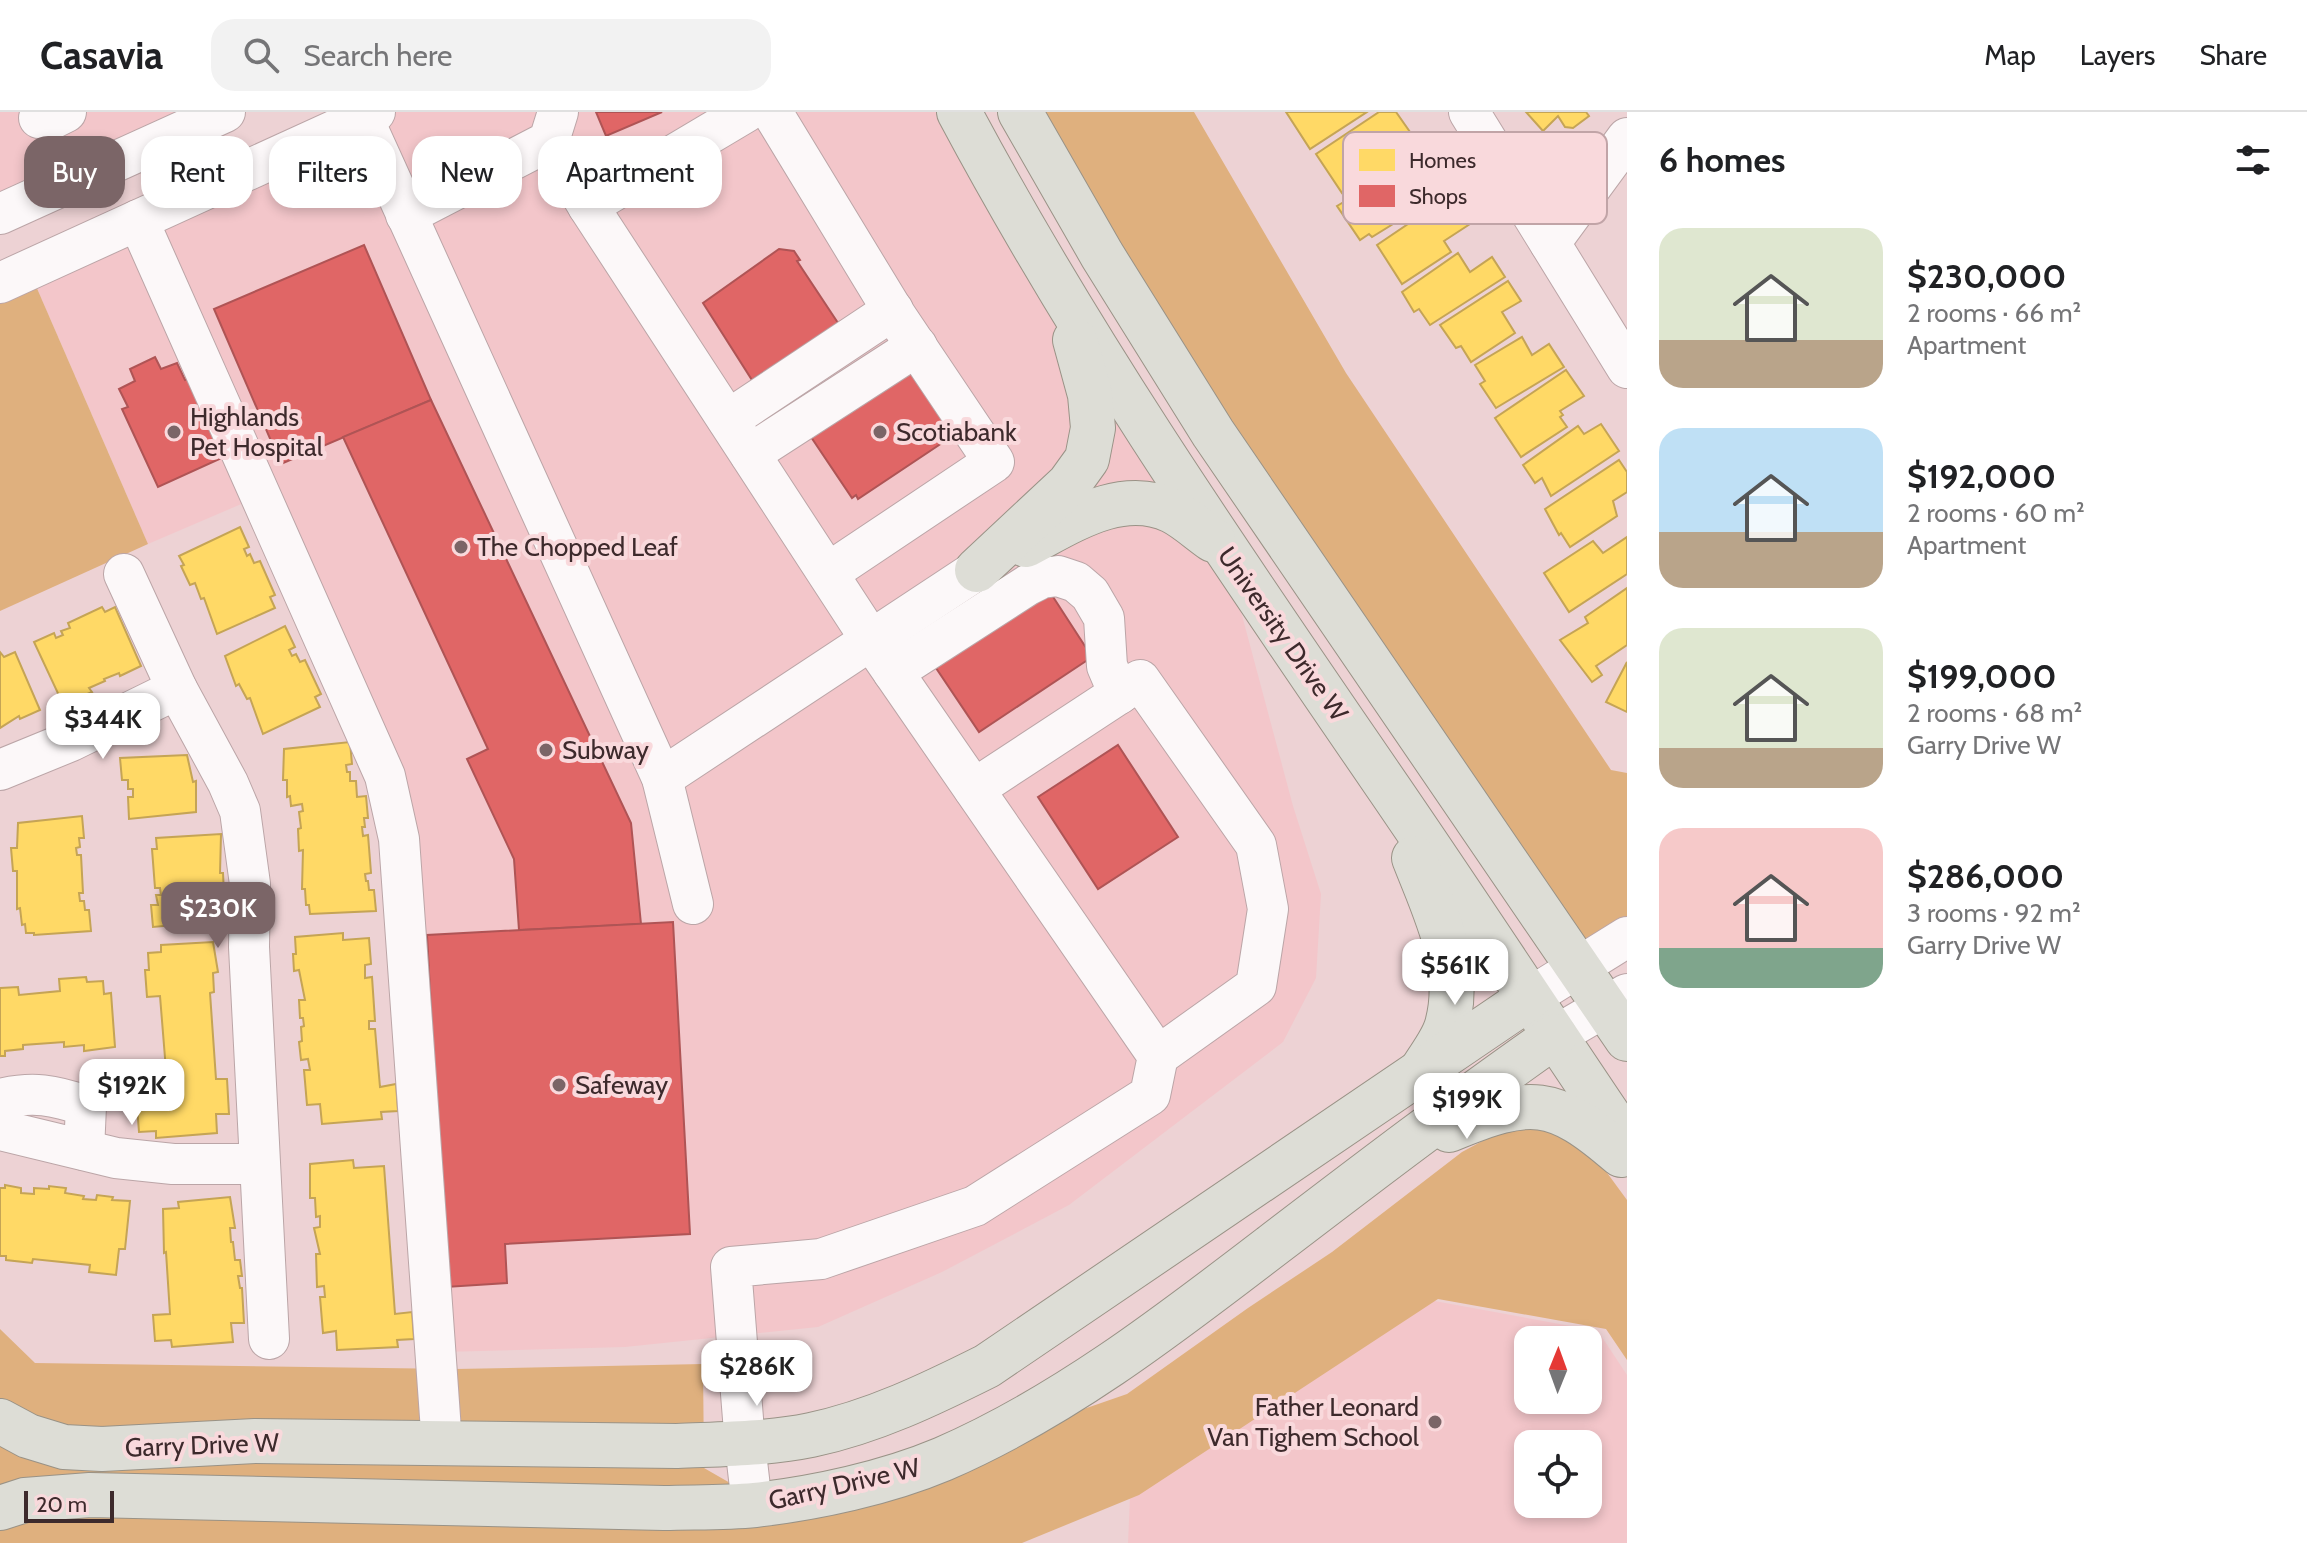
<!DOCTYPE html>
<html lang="en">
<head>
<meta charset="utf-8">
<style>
	:root { --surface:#fff; --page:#f2f2f2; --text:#202124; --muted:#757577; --line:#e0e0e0; --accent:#7b6567 }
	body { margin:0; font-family:Cabin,sans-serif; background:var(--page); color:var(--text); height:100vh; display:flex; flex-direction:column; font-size:30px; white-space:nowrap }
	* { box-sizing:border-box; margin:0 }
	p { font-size:26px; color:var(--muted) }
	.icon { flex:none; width:44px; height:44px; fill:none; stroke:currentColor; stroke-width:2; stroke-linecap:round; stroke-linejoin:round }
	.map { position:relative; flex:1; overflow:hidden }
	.panel { display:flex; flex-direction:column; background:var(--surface); width:680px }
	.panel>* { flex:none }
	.top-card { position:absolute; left:24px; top:24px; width:760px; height:72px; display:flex; gap:16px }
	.needle { width:52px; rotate:1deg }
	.controls { position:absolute; left:1514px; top:1214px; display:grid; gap:16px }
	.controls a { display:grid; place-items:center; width:88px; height:88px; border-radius:16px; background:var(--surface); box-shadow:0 4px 12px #0003; font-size:40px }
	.scale { position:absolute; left:24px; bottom:20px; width:90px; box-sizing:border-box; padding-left:8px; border:4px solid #3d2a2c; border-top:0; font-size:22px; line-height:28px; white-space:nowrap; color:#3d2a2c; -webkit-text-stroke:6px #f9d9dc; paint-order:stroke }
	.price { position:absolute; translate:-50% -68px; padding:0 18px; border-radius:16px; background:#fff; color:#222; font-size:26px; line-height:52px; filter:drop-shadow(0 2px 4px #0008) }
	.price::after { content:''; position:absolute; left:50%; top:48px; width:24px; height:18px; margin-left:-12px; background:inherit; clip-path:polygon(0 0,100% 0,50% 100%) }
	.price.active { background:var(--accent); color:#fff }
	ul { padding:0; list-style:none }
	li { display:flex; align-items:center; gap:24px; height:200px; padding:0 32px }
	li span { display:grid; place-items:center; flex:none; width:224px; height:160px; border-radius:24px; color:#555 }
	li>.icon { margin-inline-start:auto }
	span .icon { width:96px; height:96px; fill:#fffc; stroke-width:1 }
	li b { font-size:34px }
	h2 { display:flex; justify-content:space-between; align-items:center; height:96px; padding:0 32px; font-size:34px }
	.chip { padding:0 28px; border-radius:24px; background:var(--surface); box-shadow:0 4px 12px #0003; font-size:28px; line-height:72px }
	.chip.active { background:var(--accent); color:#fff }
	header { display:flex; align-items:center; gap:48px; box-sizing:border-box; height:112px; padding:0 40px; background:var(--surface); border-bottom:2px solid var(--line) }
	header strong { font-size:38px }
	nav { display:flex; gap:44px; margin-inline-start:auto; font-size:28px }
	.search { width:560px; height:72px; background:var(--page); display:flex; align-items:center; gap:20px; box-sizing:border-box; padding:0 28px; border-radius:24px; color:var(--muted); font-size:30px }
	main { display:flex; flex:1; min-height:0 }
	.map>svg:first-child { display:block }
</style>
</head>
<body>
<header>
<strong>Casavia</strong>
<div class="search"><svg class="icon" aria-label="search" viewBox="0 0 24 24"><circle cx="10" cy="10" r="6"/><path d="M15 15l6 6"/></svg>Search here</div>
<nav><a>Map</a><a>Layers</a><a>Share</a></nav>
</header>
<main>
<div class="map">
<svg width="1627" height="1431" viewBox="0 0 1627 1431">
	<rect width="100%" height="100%" fill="#edd2d4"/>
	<!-- built -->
	<g fill="#f3c6ca" fill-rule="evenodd">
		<path d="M 0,0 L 225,0 L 0,102 Z"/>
		<path d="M 358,0 L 959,0 L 1224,436 L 1293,694 L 1321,782 L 1316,866 L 1283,930 L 1069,1093 L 942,1160 L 818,1215 L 625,1235 L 442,1240 L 399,727 L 260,384 L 148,432 L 29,158 Z"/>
		<path d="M 1429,1188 L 1598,1219 L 1627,1263 L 1627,1431 L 1128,1431 L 1130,1385 ZM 1528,1228 L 1588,1228 L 1588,1288 L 1528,1288 ZM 1528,1332 L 1588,1332 L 1588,1392 L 1528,1392 Z"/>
	</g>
	<!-- green -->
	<g fill="#dfb07e">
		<path d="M 1020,0 L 1194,0 L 1346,261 L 1611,658 L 1627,661 L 1627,825 L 1582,856 Z"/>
		<path d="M 29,158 L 148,432 L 0,499 L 0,171 Z"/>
		<path d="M 1539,1014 L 1594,1043 L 1627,1088 L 1627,1248 L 1606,1217 L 1438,1187 L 1139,1383 L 1022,1431 L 0,1431 L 0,1217 L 35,1251 L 455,1257 L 703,1252 L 704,1356 L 758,1387 L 943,1346 L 1127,1282 L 1248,1196 L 1332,1140 L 1462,1040 L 1503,1018 Z"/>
	</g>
	<!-- homes -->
	<g fill="#ffd966" stroke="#c5a455" stroke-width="2">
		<path d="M 1286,0 L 1367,0 L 1310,37 Z"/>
		<path d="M 1379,0 L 1396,0 L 1410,20 L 1385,37 L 1391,49 L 1342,81 L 1316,42 Z"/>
		<path d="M 1526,0 L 1586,0 L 1589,4 L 1573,16 L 1565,15 L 1558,4 L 1543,19 Z"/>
		<path d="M 1428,49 L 1448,78 L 1372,125 L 1369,122 L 1360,128 L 1337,94 L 1347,88 L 1345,85 L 1391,54 L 1400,68 Z"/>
		<path d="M 1451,83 L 1470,112 L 1444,129 L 1451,140 L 1402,172 L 1377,133 Z"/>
		<path d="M 1458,141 L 1470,160 L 1492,145 L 1505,165 L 1430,213 L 1419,197 L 1414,200 L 1402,180 Z"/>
		<path d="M 1508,169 L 1521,189 L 1502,200 L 1515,221 L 1471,250 L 1461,234 L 1456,236 L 1440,213 Z"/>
		<path d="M 1522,225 L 1532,243 L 1549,232 L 1564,255 L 1496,296 L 1480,272 L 1485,269 L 1475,253 Z"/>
		<path d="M 1566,258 L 1584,284 L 1560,299 L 1563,303 L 1560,305 L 1567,315 L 1521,345 L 1495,306 Z"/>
		<path d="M 1601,312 L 1619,339 L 1551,384 L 1542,366 L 1535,371 L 1523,353 L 1578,314 L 1584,322 Z"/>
		<path d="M 1619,348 L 1627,360 L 1627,380 L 1613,389 L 1617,404 L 1570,435 L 1561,421 L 1559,423 L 1545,397 Z"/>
		<path d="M 240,415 L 249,435 L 244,437 L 247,444 L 250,442 L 254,451 L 260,449 L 275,483 L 270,485 L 275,496 L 217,522 L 204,486 L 201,487 L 195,471 L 190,473 L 181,454 L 184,453 L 179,444 Z"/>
		<path d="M 1627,425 L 1627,462 L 1569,500 L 1544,461 L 1593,429 L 1603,441 Z"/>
		<path d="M 1627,476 L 1627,533 L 1596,554 L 1602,563 L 1592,570 L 1560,528 L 1588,511 L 1585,505 Z"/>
		<path d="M 102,495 L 105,500 L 115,495 L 141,554 L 120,564 L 119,561 L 104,567 L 105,569 L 89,576 L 92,580 L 71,589 L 71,586 L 62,590 L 34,530 L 54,521 L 56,526 L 63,523 L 61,519 L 70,516 L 68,511 Z"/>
		<path d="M 285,514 L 295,535 L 289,538 L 292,544 L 296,542 L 300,550 L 305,548 L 321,582 L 315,585 L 320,595 L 263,622 L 250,586 L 247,587 L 239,572 L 236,574 L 225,544 Z"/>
		<path d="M 0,540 L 4,545 L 15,540 L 40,598 L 20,607 L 19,604 L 0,616 Z"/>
		<path d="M 1627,550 L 1627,600 L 1606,590 Z"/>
		<path d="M 350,630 L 352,652 L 346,653 L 347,660 L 350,660 L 350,669 L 356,669 L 357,685 L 366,684 L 368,706 L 364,706 L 365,715 L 362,715 L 363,724 L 368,723 L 371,761 L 365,762 L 366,769 L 368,769 L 369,778 L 374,778 L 376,799 L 310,802 L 309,793 L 306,793 L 305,777 L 302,777 L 303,738 L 299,739 L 298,717 L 301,716 L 299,700 L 303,699 L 302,692 L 291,694 L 290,684 L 287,685 L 287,668 L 283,668 L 284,637 Z"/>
		<path d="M 187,643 L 193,670 L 196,669 L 196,700 L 129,707 L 128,685 L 133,685 L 133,677 L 128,677 L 128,668 L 122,668 L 120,646 Z"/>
		<path d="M 82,704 L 84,726 L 79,726 L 80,735 L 76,736 L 77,743 L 81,743 L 83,781 L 79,781 L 80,789 L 84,789 L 85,798 L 89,798 L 91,819 L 34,823 L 34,821 L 26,821 L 25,812 L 22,813 L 20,796 L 17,797 L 17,759 L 13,759 L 11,736 L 17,736 L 18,711 Z"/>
		<path d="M 221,722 L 220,761 L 223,761 L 224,782 L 221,782 L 219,809 L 153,815 L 151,793 L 158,793 L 156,783 L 161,783 L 160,776 L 155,776 L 152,737 L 157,737 L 156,726 Z"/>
		<path d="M 343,821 L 343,828 L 369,826 L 371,852 L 365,853 L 365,866 L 372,865 L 375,909 L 369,909 L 369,917 L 375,917 L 380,975 L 396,972 L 398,999 L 381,1000 L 382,1007 L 322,1012 L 320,992 L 307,993 L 304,958 L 310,958 L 308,947 L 301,948 L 299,930 L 302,929 L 301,915 L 304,914 L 303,906 L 300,906 L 299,888 L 305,888 L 299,858 L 294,859 L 293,842 L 296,842 L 295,825 Z"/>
		<path d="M 213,830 L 218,860 L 213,861 L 214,880 L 210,881 L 216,967 L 227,967 L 229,1002 L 216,1002 L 217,1021 L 156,1026 L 156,1019 L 139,1020 L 137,994 L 154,993 L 152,971 L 165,970 L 164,958 L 166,958 L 160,884 L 147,885 L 145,858 L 149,858 L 148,841 L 161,840 L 161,833 Z"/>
		<path d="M 86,865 L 87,870 L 103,869 L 104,882 L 111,881 L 115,935 L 84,939 L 84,933 L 64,935 L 64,930 L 23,933 L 23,937 L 5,939 L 5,944 L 0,944 L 0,876 L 18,875 L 19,883 L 60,879 L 59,867 Z"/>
		<path d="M 353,1048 L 354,1056 L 384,1054 L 395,1202 L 412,1200 L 414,1227 L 397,1228 L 398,1235 L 337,1238 L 336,1219 L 323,1221 L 320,1185 L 325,1185 L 324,1174 L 317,1175 L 316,1142 L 320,1142 L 314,1116 L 320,1115 L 320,1104 L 316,1105 L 315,1086 L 310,1086 L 310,1052 Z"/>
		<path d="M 5,1073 L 21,1076 L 21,1081 L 34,1082 L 34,1076 L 49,1077 L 49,1074 L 66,1076 L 65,1081 L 84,1084 L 83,1087 L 96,1088 L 97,1083 L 113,1085 L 112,1088 L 130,1089 L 125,1137 L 119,1137 L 116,1163 L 89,1160 L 90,1153 L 33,1147 L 32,1151 L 6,1148 L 6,1144 L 0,1144 L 0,1076 L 5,1076 Z"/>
		<path d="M 230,1085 L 235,1116 L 230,1116 L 231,1130 L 233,1130 L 235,1148 L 240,1148 L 242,1164 L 238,1164 L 240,1176 L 242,1176 L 244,1211 L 231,1211 L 233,1230 L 172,1235 L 171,1228 L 155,1229 L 153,1203 L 170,1202 L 166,1140 L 164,1141 L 163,1097 L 179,1096 L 178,1090 Z"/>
	</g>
	<!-- shops -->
	<g fill="#e06666" stroke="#af5455" stroke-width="2">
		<path d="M 596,0 L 662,0 L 606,24 Z"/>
		<path d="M 364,133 L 431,288 L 281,352 L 214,197 Z"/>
		<path d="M 779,137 L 794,139 L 800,148 L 797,149 L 838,211 L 752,268 L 703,191 Z"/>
		<path d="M 155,245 L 161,257 L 177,251 L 185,268 L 190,266 L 226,344 L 158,375 L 122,297 L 128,295 L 119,277 L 135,269 L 130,257 Z"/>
		<path d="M 905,249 L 954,323 L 858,387 L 856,383 L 852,386 L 805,316 Z"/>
		<path d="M 431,288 L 631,711 L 641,812 L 519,818 L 514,747 L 467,647 L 488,637 L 343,325 Z"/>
		<path d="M 1046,474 L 1092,545 L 979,620 L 932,550 Z"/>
		<path d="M 1118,633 L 1178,725 L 1098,777 L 1038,685 Z"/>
		<path d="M 673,810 L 690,1122 L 505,1132 L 507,1171 L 446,1175 L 427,823 Z"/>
	</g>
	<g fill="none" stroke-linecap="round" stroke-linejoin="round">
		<defs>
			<g id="minor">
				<path d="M 360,0 L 662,666 L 693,792"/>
				<path d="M 772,0 L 896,204 L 994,350 L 828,461"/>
				<path d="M 1469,0 L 1627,256"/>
				<path d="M 39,6 L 54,6 L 66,0"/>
				<path d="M 549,29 L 588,94 L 871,528 L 1158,944 L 1150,983 L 975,1094 L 821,1147 L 731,1155 L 745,1332 L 752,1393"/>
				<path d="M 588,94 L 746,0"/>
				<path d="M 0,102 L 225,0"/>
				<path d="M 406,103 L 549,29 L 558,0"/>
				<path d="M 138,108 L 385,664 L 399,727 L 442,1333"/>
				<path d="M 1550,131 L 1627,26"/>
				<path d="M 0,171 L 375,0"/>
				<path d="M 728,308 L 893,198"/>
				<path d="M 750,342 L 917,234"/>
				<path d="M 124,462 L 177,577 L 228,671 L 240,699 L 250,772 L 249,835 L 269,1227"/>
				<path d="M 893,560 L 1028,473 L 1042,466 L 1058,464 L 1076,470 L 1090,482 L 1104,506 L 1107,554 L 1119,582"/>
				<path d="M 0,658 L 71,629 L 177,577"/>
				<path d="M 662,666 L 977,458"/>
				<path d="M 974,677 L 1140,568 L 1256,733 L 1268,797 L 1256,874 L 1158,944"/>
				<path d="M 1529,886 L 1627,825"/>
				<path d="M 1555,924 L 1627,882"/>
				<path d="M 0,987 C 33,979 54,983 86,994 L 84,1038"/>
				<path d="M 0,1018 L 116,1046 L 173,1052 L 259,1052"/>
			</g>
			<g id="major">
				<path d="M 959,0 C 1082,231 1231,446 1379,662 C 1463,784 1544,908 1627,1031"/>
				<path d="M 1020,0 L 1102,143 L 1213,321 L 1627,927"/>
				<path d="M 1026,433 C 1070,410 1121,375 1172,399 C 1186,406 1200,419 1213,428"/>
				<path d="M 977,458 L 1069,372 L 1087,347 L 1093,316 L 1090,283 L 1075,228"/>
				<path d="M 1414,746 C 1435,800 1463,854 1447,913 C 1443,928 1431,943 1423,956"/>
				<path d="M 1449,1018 C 1531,984 1553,984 1621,1043"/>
				<path d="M 0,1309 L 28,1324 L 64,1335 L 102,1337 L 255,1329 L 677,1334 C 721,1332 767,1332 811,1323 C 873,1310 931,1282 987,1254 L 1529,886"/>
				<path d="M 0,1396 L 25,1388 L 90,1383 L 664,1396 C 694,1395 725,1396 755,1393 C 816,1386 886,1371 943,1347 C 1063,1295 1170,1212 1273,1133 C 1366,1062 1459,991 1555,924"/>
			</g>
		</defs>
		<!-- minor casing -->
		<use href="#minor" stroke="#bba5a7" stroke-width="42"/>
		<!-- major casing -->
		<use href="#major" stroke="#999286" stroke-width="46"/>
		<!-- minor -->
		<use href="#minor" stroke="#fcf8f9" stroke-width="40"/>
		<!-- major -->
		<use href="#major" stroke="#ddddd6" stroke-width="44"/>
	</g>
	<!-- markers -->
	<g fill="#7b6567" stroke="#f9d9dc" stroke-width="3">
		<circle cx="174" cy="320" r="8"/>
		<circle cx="880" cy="320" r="8"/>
		<circle cx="461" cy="435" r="8"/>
		<circle cx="546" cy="638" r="8"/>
		<circle cx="559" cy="973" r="8"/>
		<circle cx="1435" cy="1310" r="8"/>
	</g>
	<g text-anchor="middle" stroke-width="8" stroke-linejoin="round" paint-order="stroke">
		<!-- poi labels -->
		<g font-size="26" fill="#3d2a2c" stroke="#f9d9dc" text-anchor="start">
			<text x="190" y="314">Highlands<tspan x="190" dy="30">Pet Hospital</tspan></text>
			<text x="896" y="329">Scotiabank</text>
			<text x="477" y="444">The Chopped Leaf</text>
			<text x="562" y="647">Subway</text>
			<text x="575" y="982">Safeway</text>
			<text x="1419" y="1304" text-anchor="end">Father Leonard<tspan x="1419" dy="30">Van Tighem School</tspan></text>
		</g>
		<!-- street labels -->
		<g font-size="26" fill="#3d2a2c" stroke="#f9d9dc">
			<text transform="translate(1283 522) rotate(55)" y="9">University Drive W</text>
			<text transform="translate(202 1333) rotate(-2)" y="9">Garry Drive W</text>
			<text transform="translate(844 1372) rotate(-13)" y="9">Garry Drive W</text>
		</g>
	</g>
	<!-- legend -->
	<rect x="1343" y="20" width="264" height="92" rx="12" fill="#f9d9dc" stroke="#c1a4a7" stroke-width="2"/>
	<rect x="1359" y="37" width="36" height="22" fill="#ffd966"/>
	<rect x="1359" y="73" width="36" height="22" fill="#e06666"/>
	<g font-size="22" fill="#3d2a2c">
		<text x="1409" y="56">Homes</text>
		<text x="1409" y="92">Shops</text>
	</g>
</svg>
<div class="controls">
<a><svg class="needle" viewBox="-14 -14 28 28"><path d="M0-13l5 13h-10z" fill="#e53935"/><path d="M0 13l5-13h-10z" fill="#757577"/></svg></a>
<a><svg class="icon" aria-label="locate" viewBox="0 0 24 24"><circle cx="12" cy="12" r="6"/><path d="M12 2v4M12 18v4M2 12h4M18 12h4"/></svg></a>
</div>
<div class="scale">20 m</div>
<b class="price" style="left:103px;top:649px">$344K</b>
<b class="price active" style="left:218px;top:838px">$230K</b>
<b class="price" style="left:1455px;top:895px">$561K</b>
<b class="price" style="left:132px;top:1015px">$192K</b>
<b class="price" style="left:1467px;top:1029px">$199K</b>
<b class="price" style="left:757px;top:1296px">$286K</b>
<div class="top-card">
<a class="chip active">Buy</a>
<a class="chip">Rent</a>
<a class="chip">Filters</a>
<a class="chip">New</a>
<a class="chip">Apartment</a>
</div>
</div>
<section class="panel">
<h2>6 homes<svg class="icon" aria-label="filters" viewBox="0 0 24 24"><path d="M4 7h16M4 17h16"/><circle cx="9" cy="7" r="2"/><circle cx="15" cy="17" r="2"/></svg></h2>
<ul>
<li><span style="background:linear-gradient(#dfe7d0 70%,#b9a48a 0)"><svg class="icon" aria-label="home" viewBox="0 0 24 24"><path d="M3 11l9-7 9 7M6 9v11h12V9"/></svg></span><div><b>$230,000</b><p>2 rooms · 66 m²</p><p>Apartment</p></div></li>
<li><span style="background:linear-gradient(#bfe0f5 65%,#b9a48a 0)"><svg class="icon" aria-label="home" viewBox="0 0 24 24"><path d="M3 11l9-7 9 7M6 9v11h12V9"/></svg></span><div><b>$192,000</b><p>2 rooms · 60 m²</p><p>Apartment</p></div></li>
<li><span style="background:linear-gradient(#dfe7d0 75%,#b9a48a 0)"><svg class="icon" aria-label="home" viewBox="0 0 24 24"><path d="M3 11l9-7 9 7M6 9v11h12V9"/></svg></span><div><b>$199,000</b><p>2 rooms · 68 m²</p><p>Garry Drive W</p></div></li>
<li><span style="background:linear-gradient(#f6c9c9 75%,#7fa58c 0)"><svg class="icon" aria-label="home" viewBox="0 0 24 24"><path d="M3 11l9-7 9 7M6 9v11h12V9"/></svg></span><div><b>$286,000</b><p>3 rooms · 92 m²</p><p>Garry Drive W</p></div></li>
</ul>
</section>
</main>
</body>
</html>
